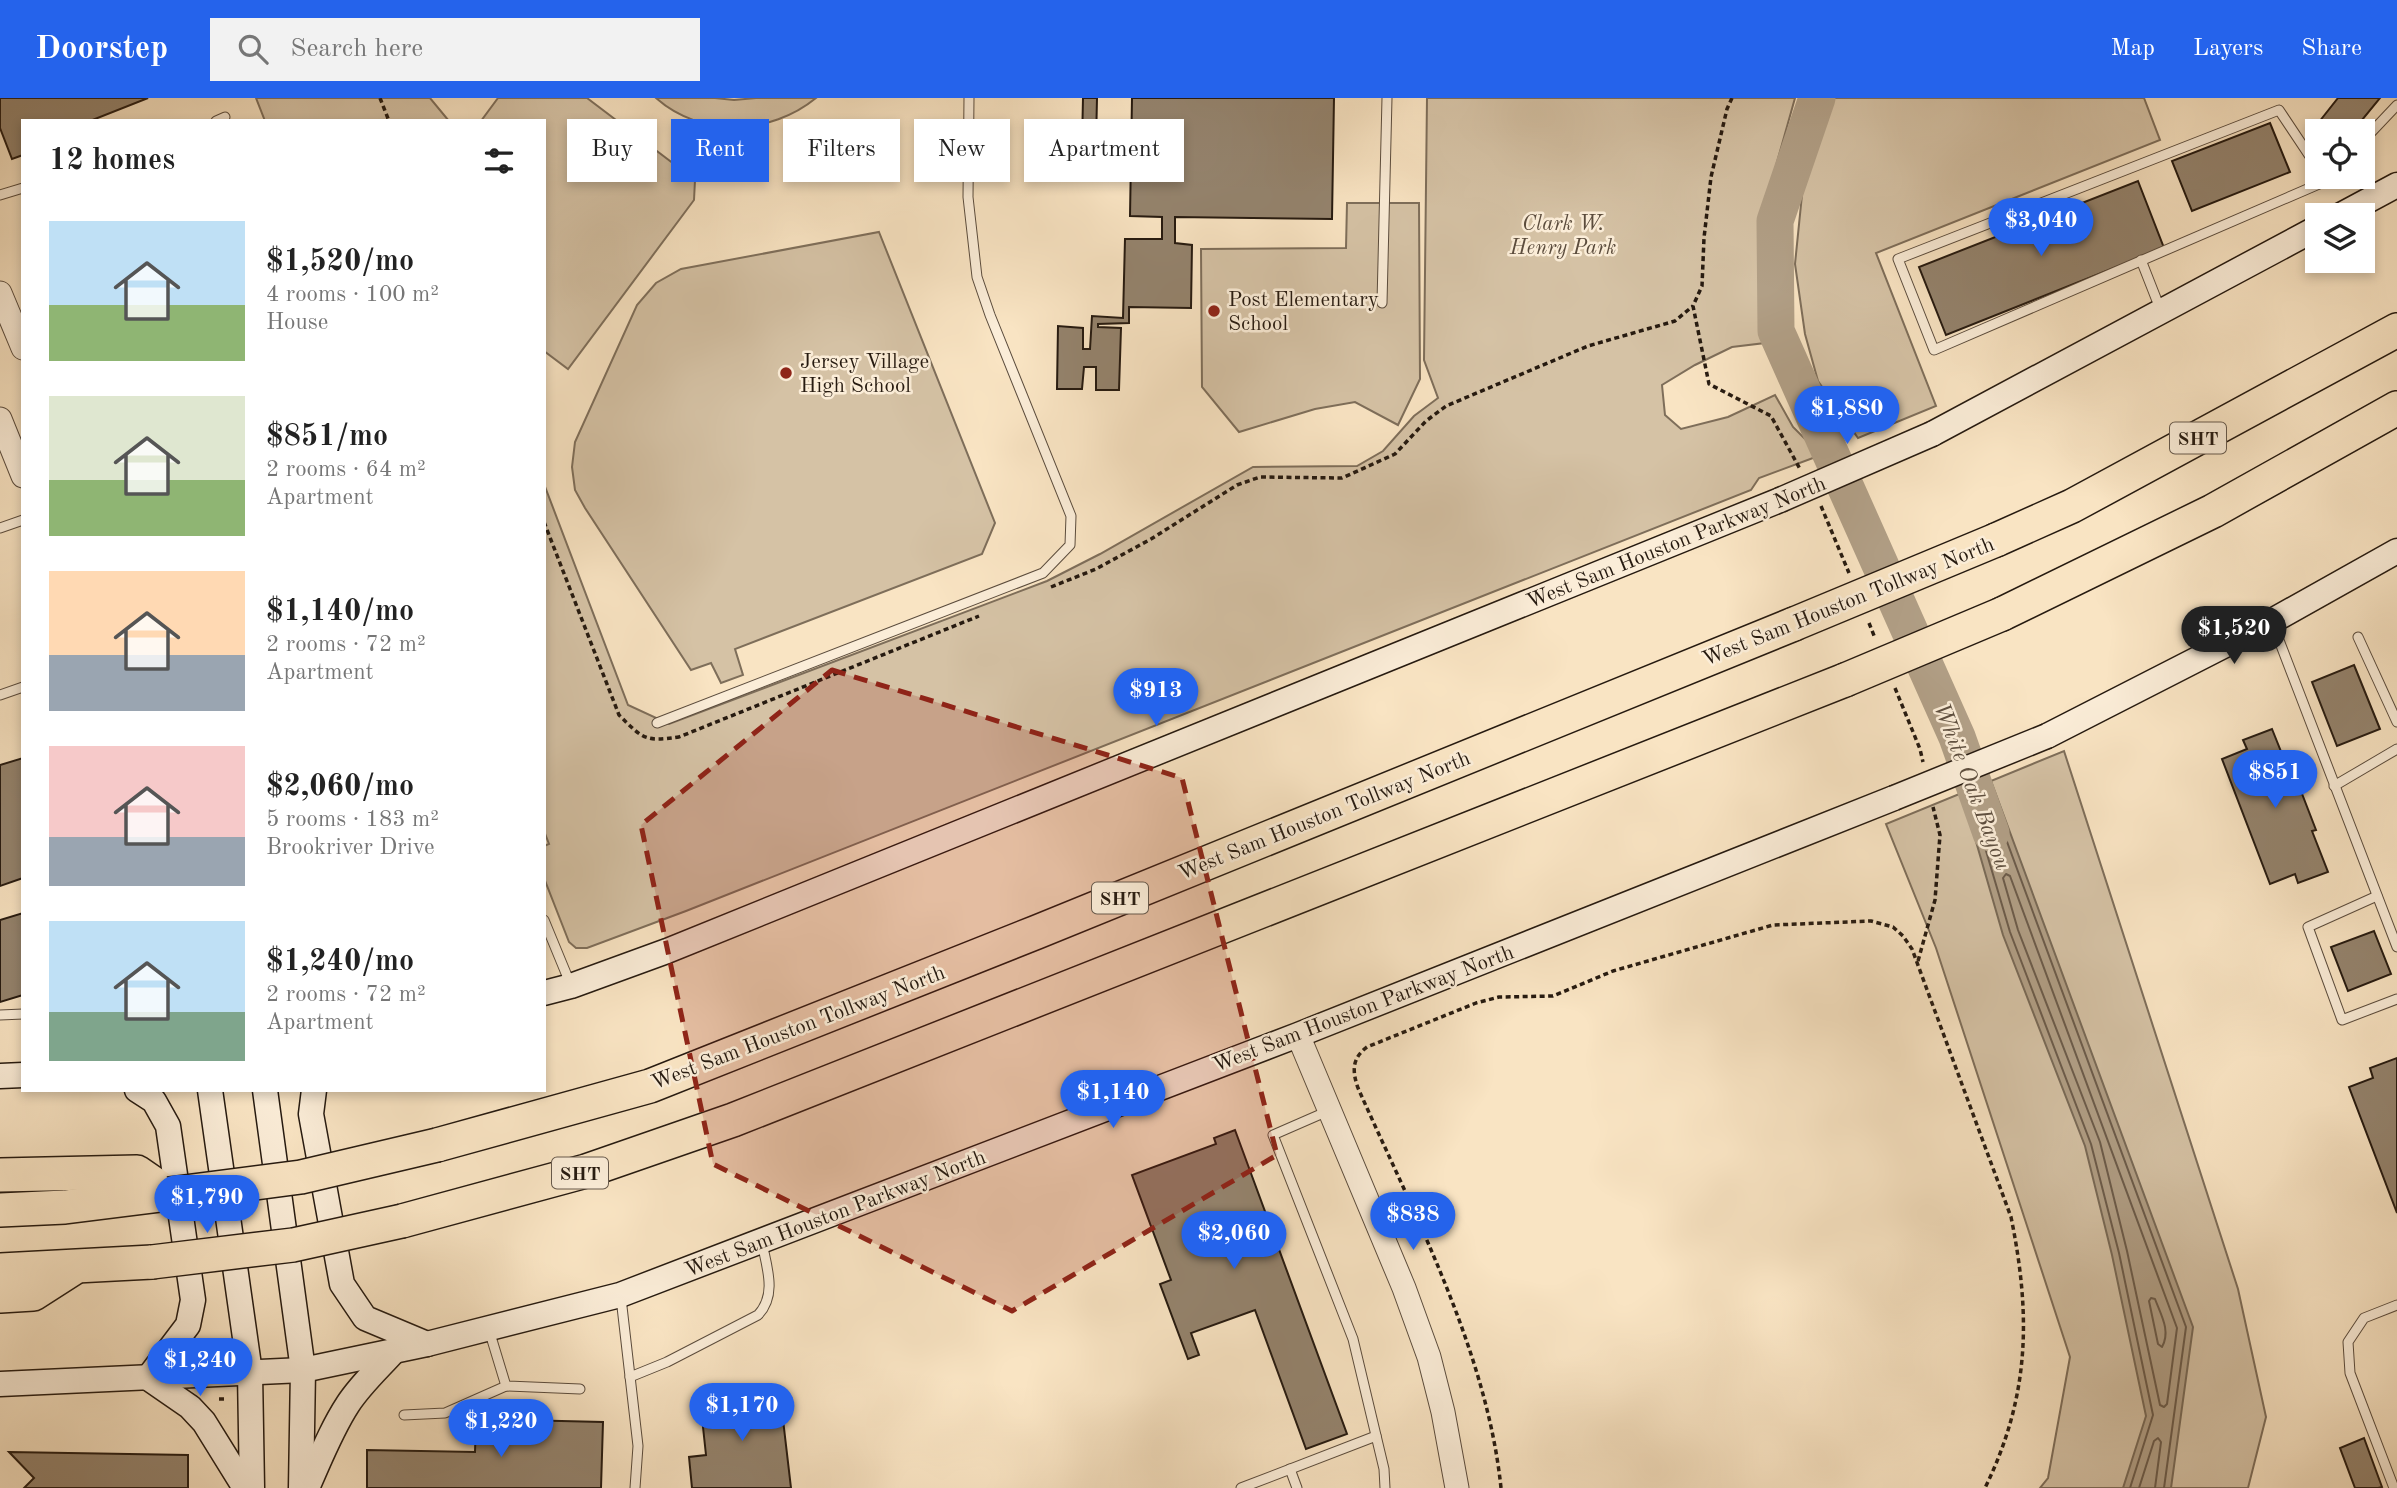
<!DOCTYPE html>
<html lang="en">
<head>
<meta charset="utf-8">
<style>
	:root { --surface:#fff; --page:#f2f2f2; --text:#222; --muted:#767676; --accent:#2563eb }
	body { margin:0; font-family:"Old Standard TT",serif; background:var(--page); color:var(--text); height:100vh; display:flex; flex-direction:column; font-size:26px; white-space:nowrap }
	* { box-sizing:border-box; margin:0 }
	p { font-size:23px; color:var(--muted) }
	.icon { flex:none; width:38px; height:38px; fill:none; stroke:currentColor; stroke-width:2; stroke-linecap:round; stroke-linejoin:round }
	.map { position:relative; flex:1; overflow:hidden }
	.panel { position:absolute; left:21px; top:21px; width:525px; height:973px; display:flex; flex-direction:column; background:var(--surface); border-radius:0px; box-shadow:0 4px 10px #0003 }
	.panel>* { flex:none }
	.banner { position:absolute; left:567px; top:21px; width:665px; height:63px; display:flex; gap:14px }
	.controls { position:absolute; left:2305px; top:21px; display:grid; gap:14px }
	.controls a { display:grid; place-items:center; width:70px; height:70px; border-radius:0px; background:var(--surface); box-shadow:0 4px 10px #0003; font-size:35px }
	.price { position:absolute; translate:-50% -60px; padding:0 16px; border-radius:24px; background:var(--accent); color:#fff; font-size:23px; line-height:46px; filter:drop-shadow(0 2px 4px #0008) }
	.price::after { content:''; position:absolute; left:50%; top:42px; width:21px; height:16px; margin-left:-10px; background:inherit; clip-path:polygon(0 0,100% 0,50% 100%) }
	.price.current { background:#222; color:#fff }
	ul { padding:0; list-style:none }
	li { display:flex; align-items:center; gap:21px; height:175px; padding:0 28px }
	li span { display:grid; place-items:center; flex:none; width:196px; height:140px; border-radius:0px; color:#555 }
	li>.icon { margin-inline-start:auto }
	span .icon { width:84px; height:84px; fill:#fffc; stroke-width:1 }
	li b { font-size:30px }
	h2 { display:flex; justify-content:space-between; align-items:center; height:84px; padding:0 28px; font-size:30px }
	.tag { padding:0 24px; border-radius:0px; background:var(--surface); box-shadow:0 4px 10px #0003; font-size:24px; line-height:63px }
	.tag.current { background:var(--accent); color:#fff }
	header { display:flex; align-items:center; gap:42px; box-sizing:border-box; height:98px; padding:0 35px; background:var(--accent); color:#fff }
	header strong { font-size:33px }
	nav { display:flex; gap:38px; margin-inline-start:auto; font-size:24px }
	.search { width:490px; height:63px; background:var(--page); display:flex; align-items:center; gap:18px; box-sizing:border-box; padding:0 24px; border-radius:0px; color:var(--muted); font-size:26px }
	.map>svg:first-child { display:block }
</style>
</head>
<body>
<header>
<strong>Doorstep</strong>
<div class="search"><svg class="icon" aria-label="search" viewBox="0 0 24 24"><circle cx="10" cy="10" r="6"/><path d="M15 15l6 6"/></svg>Search here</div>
<nav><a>Map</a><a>Layers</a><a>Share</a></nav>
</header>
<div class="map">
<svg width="2397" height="1390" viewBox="0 0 2397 1390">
	<rect width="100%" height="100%" fill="#f9e4c3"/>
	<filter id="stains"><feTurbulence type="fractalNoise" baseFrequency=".00286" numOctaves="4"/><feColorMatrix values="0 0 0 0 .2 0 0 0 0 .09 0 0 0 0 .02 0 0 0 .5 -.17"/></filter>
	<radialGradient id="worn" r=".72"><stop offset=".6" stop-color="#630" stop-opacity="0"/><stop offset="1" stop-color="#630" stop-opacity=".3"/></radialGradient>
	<!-- green -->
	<g fill="#d5c2a5" stroke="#7e6e5a" stroke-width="2">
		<path d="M 256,0 L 430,0 L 449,23 L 265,23 Z"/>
		<path d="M 498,0 L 587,0 L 695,82 L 694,102 L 568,271 L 544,253 L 544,23 L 481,23 Z"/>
		<path d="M 656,0 L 715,0 L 734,2 L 756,0 L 816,0 C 771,37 701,40 656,0 Z"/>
		<path d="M 1427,0 L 1795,0 L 1774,75 L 1764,129 L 1773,244 L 1732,249 L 1695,267 L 1662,287 L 1665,317 L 1681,331 L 1728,319 L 1775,297 L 1793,329 L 1821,357 L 1759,380 L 1751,392 L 686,813 L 587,850 L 576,850 L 569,844 L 544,780 L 544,748 L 549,746 L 544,733 L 544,386 L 628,607 L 669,626 L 1047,483 L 1100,456 L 1253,369 L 1357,368 L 1383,353 L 1414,318 L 1438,300 L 1424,262 Z"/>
		<path d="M 1828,0 L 2144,0 L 2160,42 L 1876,155 L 1936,308 L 1858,340 L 1818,283 L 1805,236 L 1795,166 L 1803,87 Z"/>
		<path d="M 1347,105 L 1419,105 L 1420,281 L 1398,327 L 1355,304 L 1315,311 L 1239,334 L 1202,289 L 1201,151 L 1346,150 Z"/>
		<path d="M 879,134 L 995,425 L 982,456 L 735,551 L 743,577 L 721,585 L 711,565 L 691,572 L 585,410 L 575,392 L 572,369 L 575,344 L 637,207 L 656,185 L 681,171 Z"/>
		<path d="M 2064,653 L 2238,1191 L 2266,1319 L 2248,1390 L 2040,1390 L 2048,1380 L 2070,1259 L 1936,850 L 1886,726 Z"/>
	</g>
	<!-- water -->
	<path fill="#b19f86" stroke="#796a57" stroke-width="2" d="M 1991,683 L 2193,1229 L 2171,1390 L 2123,1390 L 2146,1318 L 2112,1157 L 2085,1048 L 2003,837 L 1962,695 Z"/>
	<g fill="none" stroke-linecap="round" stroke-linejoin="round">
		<!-- shore -->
		<g stroke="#6c5c4b" stroke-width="2">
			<path d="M 2006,776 L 2010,778 L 2177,1230 L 2167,1306 L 2164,1309 L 2160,1307 L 2127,1153 L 2100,1044 L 2018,832 L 2003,780 Z"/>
			<path d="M 2151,1200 L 2155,1201 C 2161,1217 2171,1233 2162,1249 L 2158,1246 L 2149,1203 Z"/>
			<path d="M 2130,1390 L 2153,1317 L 2119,1155 L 2091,1046 L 2010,834 L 1971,702 L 1973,698 L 1985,693 L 1989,695 L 2186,1229 L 2164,1390"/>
			<path d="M 2139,1390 L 2154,1343 L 2158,1340 L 2161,1344 L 2155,1390"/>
		</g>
		<!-- river -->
		<path stroke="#b19f86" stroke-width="37" d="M 1817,0 L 1775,123 L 1776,233 L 1957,639 L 1991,735"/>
	</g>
	<!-- building -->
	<g fill="#94836d" stroke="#261a10" stroke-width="2">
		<path d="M 0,0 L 148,0 L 90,23 L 23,23 L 23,57 L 12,61 L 0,30 Z"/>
		<path d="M 1083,0 L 1097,0 L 1096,45 L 1082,46 Z"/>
		<path d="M 1132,0 L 1334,0 L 1332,121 L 1175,119 L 1175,145 L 1192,147 L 1191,210 L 1129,209 L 1129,225 L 1098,226 L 1098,229 L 1121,230 L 1119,292 L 1096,292 L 1096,269 L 1084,269 L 1082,291 L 1057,291 L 1058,228 L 1083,230 L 1083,251 L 1090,251 L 1092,218 L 1123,220 L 1125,141 L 1162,141 L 1162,119 L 1130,118 Z"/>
		<path d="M 2338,0 L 2380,0 L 2353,33 L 2330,33 L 2319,24 Z"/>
		<path d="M 2270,25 L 2290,74 L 2192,113 L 2172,63 Z"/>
		<path d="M 2138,83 L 2164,150 L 1946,237 L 1919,169 Z"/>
		<path d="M 2354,567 L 2380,631 L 2337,648 L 2312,584 Z"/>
		<path d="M 2272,631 L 2288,671 L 2292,670 L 2316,732 L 2312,733 L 2328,774 L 2298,785 L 2295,776 L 2270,786 L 2222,661 L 2247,651 L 2243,642 Z"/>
		<path d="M 23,660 L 23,780 L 0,788 L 0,667 Z"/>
		<path d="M 23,815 L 23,897 L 0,904 L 0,822 Z"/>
		<path d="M 2374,833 L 2391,876 L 2348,893 L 2331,849 Z"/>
		<path d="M 2397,960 L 2397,1115 L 2349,989 L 2373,980 L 2370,970 Z"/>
		<path d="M 1235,1032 L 1347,1336 L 1306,1351 L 1255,1212 L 1191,1235 L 1199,1257 L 1188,1261 L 1160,1186 L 1171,1182 L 1132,1077 L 1216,1046 L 1214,1040 Z"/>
		<path d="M 756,1288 L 757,1298 L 780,1296 L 791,1390 L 692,1390 L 689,1359 L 706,1357 L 700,1301 L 731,1298 L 730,1291 Z"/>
		<path d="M 476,1321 L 603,1324 L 601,1390 L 367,1390 L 367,1352 L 475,1354 Z"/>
		<path d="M 2364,1340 L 2382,1389 L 2378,1390 L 2355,1390 L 2340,1350 Z"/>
		<path d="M 9,1354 L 188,1357 L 188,1390 L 24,1390 L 34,1380 Z"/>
	</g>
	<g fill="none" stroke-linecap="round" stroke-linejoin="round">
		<defs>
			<g id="service">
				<path d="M 216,23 L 225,19"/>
				<path d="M 2362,44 L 2397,7"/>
				<path d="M 2317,69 L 2279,12 L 1898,161 L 1934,252 L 2326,83 L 2329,79"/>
				<path d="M 0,97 L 23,90"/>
				<path d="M 2141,162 L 2161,213"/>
				<path d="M 1382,205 L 1387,0"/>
				<path d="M 0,430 L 23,422"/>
				<path d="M 2272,524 L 2397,849"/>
				<path d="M 2358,539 L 2397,624"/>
				<path d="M 0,597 L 23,589"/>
				<path d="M 657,625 L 1043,475 L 1070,447 L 1071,418 L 990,217 L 977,179 L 968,99 L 969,0"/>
				<path d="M 2334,688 L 2397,651"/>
				<path d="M 2377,798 L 2308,829 L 2342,922 L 2397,901"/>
				<path d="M 544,822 L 570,885"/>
				<path d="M 0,917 L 23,916"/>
				<path d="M 1328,1013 L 1273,1037 L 1353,1241 L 1384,1371 L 1385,1390"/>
				<path d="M 621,1200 L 638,1348 L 635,1390"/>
				<path d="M 489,1232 L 506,1288 L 580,1291"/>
				<path d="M 630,1279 L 667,1264 L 758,1217 C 777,1197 767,1170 762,1145"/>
				<path d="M 404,1317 L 445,1315 L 506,1288"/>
				<path d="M 1290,1371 L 1297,1390"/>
				<path d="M 1241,1390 L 1376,1338"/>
				<path d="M 2394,1390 L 2350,1275 L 2348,1244 L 2364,1220 L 2397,1207"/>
			</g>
			<g id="tertiary">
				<path d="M 0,195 L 23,250"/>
				<path d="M 0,321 L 23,378"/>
				<path d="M 1298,937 L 1404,1190 L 1429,1259 L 1443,1314 L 1457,1390"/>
			</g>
			<g id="secondary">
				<path d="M 2341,117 L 2397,87"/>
				<path d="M 1932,336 L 2317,130"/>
				<path d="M 2047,638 L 2272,523 L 2397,453"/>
				<path d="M 544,895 L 571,888 L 667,853 L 1780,402"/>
				<path d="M 0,978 L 23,977"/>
				<path d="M 137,992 L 154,1003 L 168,1028 L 193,1202 L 188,1227 L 148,1280"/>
				<path d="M 210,992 L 250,1275 L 252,1390"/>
				<path d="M 265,992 L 303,1272 L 301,1390"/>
				<path d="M 314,992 L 311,1016 L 342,1186 L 365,1220 L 427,1246"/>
				<path d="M 148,1280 L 190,1309 L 204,1324 L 245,1390"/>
				<path d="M 0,1286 L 303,1272 L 427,1246 L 620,1197 L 1298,937 L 1894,700"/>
				<path d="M 307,1390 C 320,1361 331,1332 348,1306 C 361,1286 379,1270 395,1252"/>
			</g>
			<g id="motorway">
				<path d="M 1996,442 L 2072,408 L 2397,232"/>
				<path d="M 2002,516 L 2213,413 L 2397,310"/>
				<path d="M 437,1047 L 650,988 L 1037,834 L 1794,526"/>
				<path d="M 0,1077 L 137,1074 L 169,1096"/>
				<path d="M 0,1112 L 65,1109 L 169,1096"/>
				<path d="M 402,1123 L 586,1073 L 733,1022 L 1845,582"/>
				<path d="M 0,1172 L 152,1164"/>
				<path d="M 0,1198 L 33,1196 L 72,1171"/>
			</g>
		</defs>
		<!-- service casing -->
		<use href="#service" stroke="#5b4c3d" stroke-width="11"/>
		<!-- tertiary casing -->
		<use href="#tertiary" stroke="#5b4c3d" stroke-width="25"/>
		<!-- secondary casing -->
		<use href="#secondary" stroke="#261a10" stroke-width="27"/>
		<!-- motorway casing -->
		<use href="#motorway" stroke="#261a10" stroke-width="36"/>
		<!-- path -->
		<g stroke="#261a10" stroke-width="3.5" stroke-dasharray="5 3.5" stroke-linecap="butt">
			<path d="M 380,0 L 389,23"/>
			<path d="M 1732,0 L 1727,11 L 1711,79 L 1704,140 L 1702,188 L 1693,208 L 1709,286 L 1771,318 L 1800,371"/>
			<path d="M 1821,408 L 1849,475"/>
			<path d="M 544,424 L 619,617 C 643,641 645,644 679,639 L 979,518"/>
			<path d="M 1051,489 L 1096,471 L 1151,441 L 1237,387 L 1260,379 L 1342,380 L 1395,356 L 1426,323 L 1446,308 L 1588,248 L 1675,223 L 1693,208"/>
			<path d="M 1869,525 L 1875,540"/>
			<path d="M 1895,590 L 1920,651 L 1923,664"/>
			<path d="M 1918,863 L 1935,802 L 1940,737 L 1933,709"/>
			<path d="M 219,1301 L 225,1301"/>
			<path d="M 1501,1390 C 1487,1253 1413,1114 1358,990 C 1352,973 1352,960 1367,949 L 1476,905 L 1499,899 L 1553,898 L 1613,873 L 1773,827 L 1871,823 L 1893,829 L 1903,838 L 1912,851 L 2011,1119 C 2031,1217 2030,1298 1985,1390"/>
		</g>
		<!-- service -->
		<use href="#service" stroke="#fbedd8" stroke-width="9"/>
		<!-- tertiary -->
		<use href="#tertiary" stroke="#fbedd8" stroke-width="23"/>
		<!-- secondary -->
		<use href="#secondary" stroke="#fbedd8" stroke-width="24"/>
		<!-- motorway -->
		<use href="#motorway" stroke="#f9e4c3" stroke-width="33"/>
		<defs>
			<g id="secondary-bridge">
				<path d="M 1780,402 L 1932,336"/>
				<path d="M 1894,700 L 2047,638"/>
			</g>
			<g id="motorway-bridge">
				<path d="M 1794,526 L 1996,442"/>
				<path d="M 1845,582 L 2002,516"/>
				<path d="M 169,1096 L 301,1079 L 437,1047"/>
				<path d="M 152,1164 L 293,1147 L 402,1123"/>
			</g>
		</defs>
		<!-- secondary-bridge casing -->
		<use href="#secondary-bridge" stroke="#261a10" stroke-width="27" stroke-linecap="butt"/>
		<!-- motorway-bridge casing -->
		<use href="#motorway-bridge" stroke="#261a10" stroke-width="36" stroke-linecap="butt"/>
		<!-- secondary-bridge -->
		<use href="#secondary-bridge" stroke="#fbedd8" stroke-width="24"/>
		<!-- motorway-bridge -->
		<use href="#motorway-bridge" stroke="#f9e4c3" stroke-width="33"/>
	</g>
	<!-- marked area -->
	<path fill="#8f2418" fill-opacity="0.2" stroke="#8f2418" stroke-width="5" stroke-dasharray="14 9" stroke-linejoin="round" d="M 832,572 L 1182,680 L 1277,1057 L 1012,1213 L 713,1066 L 641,727 Z"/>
	<!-- markers -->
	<g fill="#8f2418" stroke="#fbedd8" stroke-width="2.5">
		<circle cx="1214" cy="213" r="7"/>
		<circle cx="786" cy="275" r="7"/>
	</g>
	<g text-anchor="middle" stroke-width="5" stroke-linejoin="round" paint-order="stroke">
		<!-- shield labels -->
		<g fill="#fbedd8" stroke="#66594c" stroke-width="2">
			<rect x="2170" y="324.5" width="56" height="31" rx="5"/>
			<rect x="1092" y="784.5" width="56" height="31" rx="5"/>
			<rect x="552" y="1059.5" width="56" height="31" rx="5"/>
		</g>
		<g font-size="19" font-weight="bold" fill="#261a10">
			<text x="2198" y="347">SHT</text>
			<text x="1120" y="807">SHT</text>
			<text x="580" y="1082">SHT</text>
		</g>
		<!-- park labels -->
		<g font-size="21" font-style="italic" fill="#5b4c3d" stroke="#fbedd8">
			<text x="1563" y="132">Clark W.<tspan x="1563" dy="24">Henry Park</tspan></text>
		</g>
		<!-- poi labels -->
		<g font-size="21" fill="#261a10" stroke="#fbedd8" text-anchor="start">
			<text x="1228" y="208">Post Elementary<tspan x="1228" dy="24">School</tspan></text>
			<text x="800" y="270">Jersey Village<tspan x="800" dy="24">High School</tspan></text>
		</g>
		<!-- street labels -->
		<g font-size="21" fill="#261a10" stroke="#fbedd8">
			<text transform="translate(1676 444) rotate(-22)" y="7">West Sam Houston Parkway North</text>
			<text transform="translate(1848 503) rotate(-22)" y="7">West Sam Houston Tollway North</text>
			<text transform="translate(1324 717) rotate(-22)" y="7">West Sam Houston Tollway North</text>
			<text transform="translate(1363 910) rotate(-21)" y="7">West Sam Houston Parkway North</text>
			<text transform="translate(798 929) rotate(-21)" y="7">West Sam Houston Tollway North</text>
			<text transform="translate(835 1115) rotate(-21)" y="7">West Sam Houston Parkway North</text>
		</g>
		<!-- water labels -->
		<g font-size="23" font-style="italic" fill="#5e4f3f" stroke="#fbedd8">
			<text transform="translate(1973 688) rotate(69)" y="8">White Oak Bayou</text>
		</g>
	</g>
	<rect width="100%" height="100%" filter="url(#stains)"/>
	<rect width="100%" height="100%" fill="url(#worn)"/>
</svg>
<div class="controls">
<a><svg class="icon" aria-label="locate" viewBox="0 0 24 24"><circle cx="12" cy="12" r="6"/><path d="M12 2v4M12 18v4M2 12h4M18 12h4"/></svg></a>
<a><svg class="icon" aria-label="layers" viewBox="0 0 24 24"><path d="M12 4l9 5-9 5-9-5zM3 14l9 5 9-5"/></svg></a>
</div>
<b class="price" style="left:2041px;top:160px">$3,040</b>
<b class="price" style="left:1847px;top:348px">$1,880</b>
<b class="price current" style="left:2234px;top:568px">$1,520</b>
<b class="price" style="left:1156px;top:630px">$913</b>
<b class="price" style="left:2275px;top:712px">$851</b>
<b class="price" style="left:1113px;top:1032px">$1,140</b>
<b class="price" style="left:207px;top:1137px">$1,790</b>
<b class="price" style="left:1413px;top:1154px">$838</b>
<b class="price" style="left:1234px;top:1173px">$2,060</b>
<b class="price" style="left:200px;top:1300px">$1,240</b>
<b class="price" style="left:742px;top:1345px">$1,170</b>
<b class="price" style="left:501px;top:1361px">$1,220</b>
<div class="banner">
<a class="tag">Buy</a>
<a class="tag current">Rent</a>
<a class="tag">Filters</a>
<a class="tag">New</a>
<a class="tag">Apartment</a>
</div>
<section class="panel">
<h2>12 homes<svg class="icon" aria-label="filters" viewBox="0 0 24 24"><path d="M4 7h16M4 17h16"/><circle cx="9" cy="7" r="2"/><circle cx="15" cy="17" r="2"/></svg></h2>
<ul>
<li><span style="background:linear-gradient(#bfe0f5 60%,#8fb573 0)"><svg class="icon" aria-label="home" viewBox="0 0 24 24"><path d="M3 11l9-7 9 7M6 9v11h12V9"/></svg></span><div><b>$1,520/mo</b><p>4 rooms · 100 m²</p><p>House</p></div></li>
<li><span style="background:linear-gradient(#dfe7d0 60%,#8fb573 0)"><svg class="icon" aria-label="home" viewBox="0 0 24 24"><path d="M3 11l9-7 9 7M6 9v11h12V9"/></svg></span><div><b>$851/mo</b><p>2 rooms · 64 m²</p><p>Apartment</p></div></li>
<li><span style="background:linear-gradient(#ffd9b3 60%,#9aa5b1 0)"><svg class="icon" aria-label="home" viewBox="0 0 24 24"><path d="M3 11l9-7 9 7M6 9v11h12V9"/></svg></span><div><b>$1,140/mo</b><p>2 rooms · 72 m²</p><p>Apartment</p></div></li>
<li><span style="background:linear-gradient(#f6c9c9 65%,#9aa5b1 0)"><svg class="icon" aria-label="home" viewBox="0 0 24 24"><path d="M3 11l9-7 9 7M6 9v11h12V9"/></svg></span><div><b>$2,060/mo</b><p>5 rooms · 183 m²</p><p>Brookriver Drive</p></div></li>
<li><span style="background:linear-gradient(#bfe0f5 65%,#7fa58c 0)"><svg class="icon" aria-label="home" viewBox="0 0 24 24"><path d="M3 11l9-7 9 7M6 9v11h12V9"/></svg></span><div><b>$1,240/mo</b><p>2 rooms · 72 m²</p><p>Apartment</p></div></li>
</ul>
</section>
</div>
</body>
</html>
